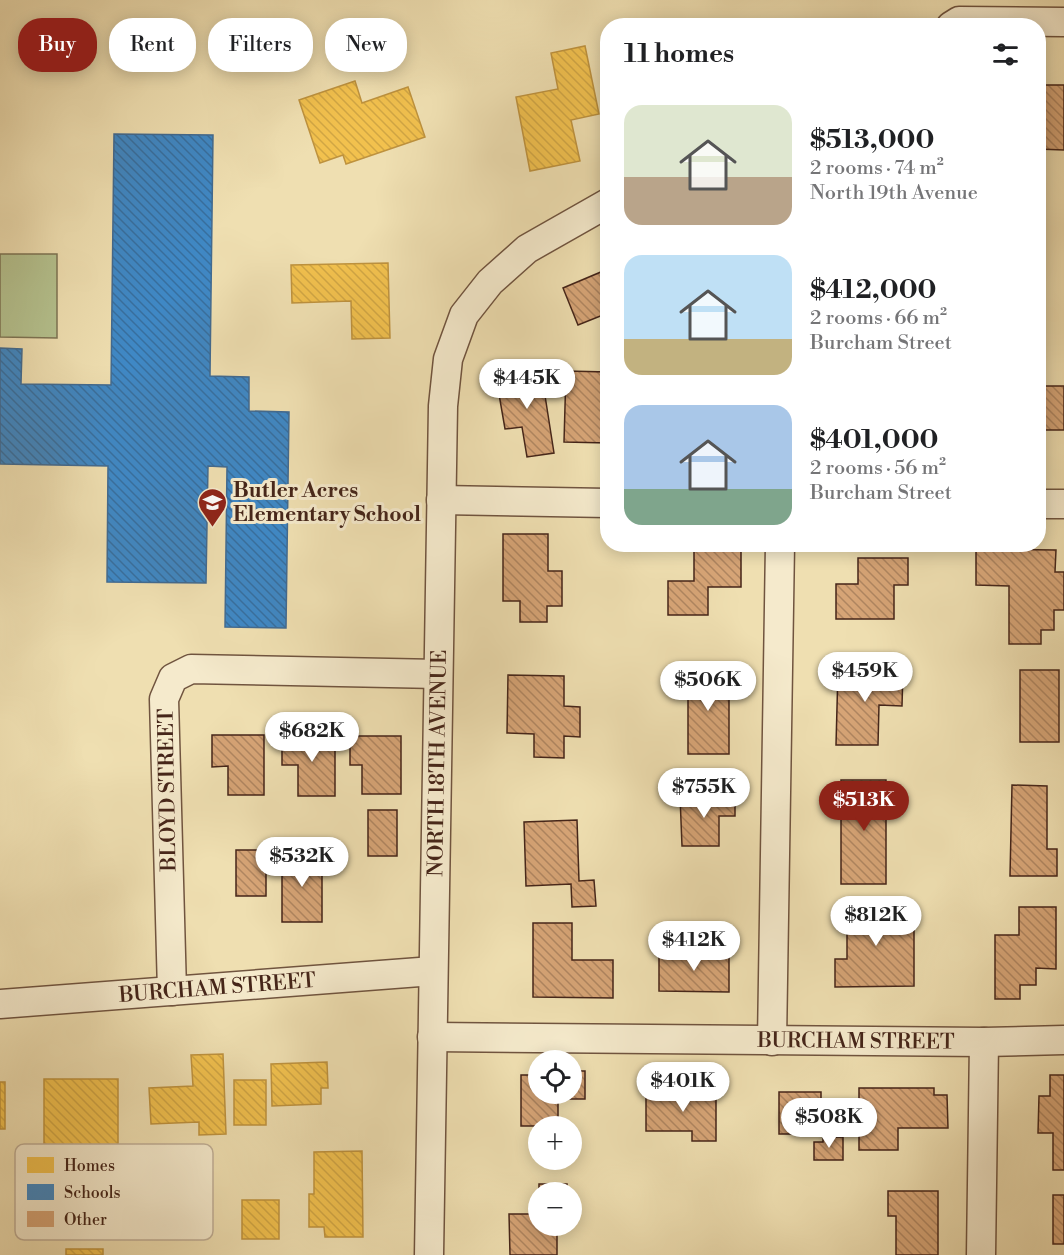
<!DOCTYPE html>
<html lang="en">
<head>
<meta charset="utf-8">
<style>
	:root { --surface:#fff; --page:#f6f6f6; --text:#202124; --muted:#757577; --accent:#8f2418 }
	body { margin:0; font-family:"Libre Bodoni",serif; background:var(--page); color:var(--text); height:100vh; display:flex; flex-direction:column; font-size:22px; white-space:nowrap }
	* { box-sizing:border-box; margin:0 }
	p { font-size:20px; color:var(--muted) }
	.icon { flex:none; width:33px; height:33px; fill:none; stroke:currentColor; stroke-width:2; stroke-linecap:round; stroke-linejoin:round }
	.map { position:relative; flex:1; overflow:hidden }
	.panel { position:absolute; left:600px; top:18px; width:446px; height:534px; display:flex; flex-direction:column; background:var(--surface); border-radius:24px; box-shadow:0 3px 15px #0003 }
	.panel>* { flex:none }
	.top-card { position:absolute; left:18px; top:18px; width:492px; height:54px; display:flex; gap:12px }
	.controls { position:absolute; left:528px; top:1050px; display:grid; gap:12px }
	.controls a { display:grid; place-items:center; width:54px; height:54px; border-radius:50%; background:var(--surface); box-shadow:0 3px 15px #0003; font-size:30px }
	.price { position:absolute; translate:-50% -51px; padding:0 14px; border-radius:21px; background:#fff; color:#222; font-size:20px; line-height:39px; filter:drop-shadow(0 2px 3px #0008) }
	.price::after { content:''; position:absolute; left:50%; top:36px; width:18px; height:14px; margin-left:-9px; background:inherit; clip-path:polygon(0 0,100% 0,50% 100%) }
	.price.active { background:var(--accent); color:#fff }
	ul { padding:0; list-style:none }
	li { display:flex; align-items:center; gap:18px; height:150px; padding:0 24px }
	li span { display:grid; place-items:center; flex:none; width:168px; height:120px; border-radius:18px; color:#555 }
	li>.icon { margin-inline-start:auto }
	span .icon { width:72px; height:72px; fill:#fffc; stroke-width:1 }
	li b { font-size:26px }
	h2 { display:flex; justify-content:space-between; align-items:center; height:72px; padding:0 24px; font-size:26px }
	.pill { padding:0 21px; border-radius:24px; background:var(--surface); box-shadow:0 3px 15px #0003; font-size:21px; line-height:54px }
	.pill.active { background:var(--accent); color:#fff }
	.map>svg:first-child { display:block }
</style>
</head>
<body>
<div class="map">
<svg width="1064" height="1255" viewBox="0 0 1064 1255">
	<defs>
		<pattern id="homes-back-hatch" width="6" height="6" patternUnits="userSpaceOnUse" patternTransform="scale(1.5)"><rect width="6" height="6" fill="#f2c14e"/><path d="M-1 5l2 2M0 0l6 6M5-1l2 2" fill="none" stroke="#d1a644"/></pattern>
		<pattern id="schools-back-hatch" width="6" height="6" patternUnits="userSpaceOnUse" patternTransform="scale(1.5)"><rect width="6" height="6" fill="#3f88c5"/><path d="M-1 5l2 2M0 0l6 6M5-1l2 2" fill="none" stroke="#376f9f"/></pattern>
		<pattern id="building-back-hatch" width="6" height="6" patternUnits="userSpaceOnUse" patternTransform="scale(1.5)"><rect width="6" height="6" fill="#d6a476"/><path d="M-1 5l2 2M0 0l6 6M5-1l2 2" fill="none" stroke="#af8560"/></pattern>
	</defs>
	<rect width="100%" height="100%" fill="#efdfb1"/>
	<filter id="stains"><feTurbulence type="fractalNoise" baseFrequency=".00333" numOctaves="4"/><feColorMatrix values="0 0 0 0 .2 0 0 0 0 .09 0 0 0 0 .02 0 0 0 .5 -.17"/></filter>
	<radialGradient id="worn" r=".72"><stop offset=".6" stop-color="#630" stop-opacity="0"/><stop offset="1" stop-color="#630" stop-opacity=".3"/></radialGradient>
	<!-- garden -->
	<path fill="#b5c28f" stroke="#7d7454" stroke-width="1.5" d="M 0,254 L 57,254 L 57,338 L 0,337 Z"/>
	<!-- homes -->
	<g fill="url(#homes-back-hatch)" stroke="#be923e" stroke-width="1.5">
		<path d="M 585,46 L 599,114 L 571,120 L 580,161 L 530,171 L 516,97 L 558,89 L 551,53 Z"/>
		<path d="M 355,81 L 362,103 L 408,87 L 425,137 L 346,164 L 343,155 L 320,163 L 299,100 Z"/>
		<path d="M 388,263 L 390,338 L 352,339 L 351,301 L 292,303 L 291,265 Z"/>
		<path d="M 223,1054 L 226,1134 L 199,1135 L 199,1122 L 151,1124 L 149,1088 L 193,1086 L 191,1055 Z"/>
		<path d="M 327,1062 L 328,1088 L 321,1088 L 321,1104 L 272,1106 L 271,1064 Z"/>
		<rect x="44" y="1079" width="74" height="80"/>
		<rect x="234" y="1080" width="32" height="45"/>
		<rect x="0" y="1082" width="5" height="47"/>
		<path d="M 362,1151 L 363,1237 L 325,1237 L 324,1227 L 309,1227 L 309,1194 L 314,1194 L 314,1152 Z"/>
		<rect x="242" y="1200" width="37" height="39"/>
		<rect x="66" y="1249" width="37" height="6"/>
	</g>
	<!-- schools -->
	<path fill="url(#schools-back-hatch)" stroke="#416a91" stroke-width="1.5" d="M 114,134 L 213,135 L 210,376 L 249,377 L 249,411 L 289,412 L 286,628 L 225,627 L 227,467 L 208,466 L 206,583 L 107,582 L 108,466 L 0,464 L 0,348 L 22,349 L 21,384 L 111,385 Z"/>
	<!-- building -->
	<g fill="url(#building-back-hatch)" stroke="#452519" stroke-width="1.5">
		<path d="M 1038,85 L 1064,85 L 1064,150 L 1038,149 Z"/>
		<path d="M 608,269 L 608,313 L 578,325 L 563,288 Z"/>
		<path d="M 541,370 L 554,453 L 527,457 L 522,427 L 505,429 L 496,377 Z"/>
		<path d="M 566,371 L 608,372 L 608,443 L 564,442 Z"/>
		<rect x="1038" y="386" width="26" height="44"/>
		<path d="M 503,534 L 548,534 L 548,571 L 562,571 L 562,606 L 547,606 L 547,622 L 520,622 L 520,601 L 503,601 Z"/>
		<path d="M 694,549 L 741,549 L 741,587 L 708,587 L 708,615 L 668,615 L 668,581 L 694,581 Z"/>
		<path d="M 976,549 L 1056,550 L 1055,572 L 1064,572 L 1064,610 L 1054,610 L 1054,630 L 1041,630 L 1041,644 L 1009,644 L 1009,586 L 976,585 Z"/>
		<path d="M 858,558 L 908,558 L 908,585 L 894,585 L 894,619 L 836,619 L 836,584 L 858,584 Z"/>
		<path d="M 838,670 L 903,670 L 902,706 L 879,705 L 878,745 L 836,745 Z"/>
		<rect x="1020" y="670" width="39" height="72"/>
		<rect x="688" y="671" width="41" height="83"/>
		<path d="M 508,675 L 564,676 L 564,706 L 580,707 L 580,737 L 564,736 L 564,758 L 534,757 L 534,734 L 507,733 Z"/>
		<path d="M 212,735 L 264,735 L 264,795 L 228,795 L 228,766 L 212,767 Z"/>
		<path d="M 282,736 L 335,736 L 335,796 L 298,796 L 298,765 L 282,765 Z"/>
		<path d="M 350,736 L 401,736 L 401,794 L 362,794 L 362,765 L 350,765 Z"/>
		<rect x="841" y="780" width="45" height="104"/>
		<path d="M 1012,785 L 1047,786 L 1047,849 L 1057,849 L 1057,876 L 1010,876 Z"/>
		<path d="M 680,796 L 735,796 L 735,816 L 719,816 L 719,846 L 682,846 Z"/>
		<rect x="368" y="810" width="29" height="46"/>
		<path d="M 577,820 L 579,881 L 594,880 L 596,906 L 572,907 L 571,884 L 526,886 L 524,822 Z"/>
		<rect x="236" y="850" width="30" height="46"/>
		<rect x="282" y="855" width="40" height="67"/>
		<path d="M 847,898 L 887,898 L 887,920 L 914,919 L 914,986 L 835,987 L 835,959 L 847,959 Z"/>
		<path d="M 1019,907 L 1056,907 L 1056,969 L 1036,968 L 1036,985 L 1020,985 L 1020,999 L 995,999 L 995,935 L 1019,935 Z"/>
		<path d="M 533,923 L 572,923 L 572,960 L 613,960 L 613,998 L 533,997 Z"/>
		<path d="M 659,952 L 729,953 L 729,992 L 659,991 Z"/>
		<path d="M 572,1071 L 585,1071 L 585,1099 L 570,1099 Z"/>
		<path d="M 521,1075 L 538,1075 L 538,1094 L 558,1094 L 558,1126 L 521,1126 Z"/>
		<path d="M 1050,1075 L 1064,1075 L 1064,1170 L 1053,1170 L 1053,1133 L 1038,1133 L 1039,1096 L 1050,1096 Z"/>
		<path d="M 859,1088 L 934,1088 L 934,1095 L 947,1095 L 948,1128 L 898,1128 L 898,1150 L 859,1150 Z"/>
		<path d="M 646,1092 L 716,1092 L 716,1141 L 692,1141 L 692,1131 L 646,1131 Z"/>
		<rect x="779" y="1092" width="42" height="42"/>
		<path d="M 823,1137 L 843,1137 L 843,1160 L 814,1160 L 814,1142 L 823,1142 Z"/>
		<rect x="539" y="1184" width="28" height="8"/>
		<path d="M 888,1191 L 938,1191 L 938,1255 L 896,1255 L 896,1216 L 888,1216 Z"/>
		<rect x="1053" y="1195" width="11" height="49"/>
		<path d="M 509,1214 L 538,1214 L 538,1226 L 557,1226 L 557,1255 L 510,1255 Z"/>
	</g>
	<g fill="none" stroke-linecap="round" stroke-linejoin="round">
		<defs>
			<g id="minor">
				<path d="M 951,26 L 959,21 L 1064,22"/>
				<path d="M 441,500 L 608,503"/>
				<path d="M 1038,504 L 1064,504"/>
				<path d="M 172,991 L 164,699 L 173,678 L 191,669 L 438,674"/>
				<path id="s1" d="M 0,1004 L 433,971"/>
				<path id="s2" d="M 432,1037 L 984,1042 L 1064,1040"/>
				<path d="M 772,1041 L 780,544"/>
				<path id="s3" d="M 429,1255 L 443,406 L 448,359 L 464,315 L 490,282 L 527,249 L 608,203"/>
				<path d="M 981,1255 L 984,1042"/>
			</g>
		</defs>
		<!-- minor casing -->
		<use href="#minor" stroke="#70543f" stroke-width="31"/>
		<!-- minor -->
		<use href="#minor" stroke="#f5eacc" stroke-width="28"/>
	</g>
	<!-- icons -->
	<defs>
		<symbol id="school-pin" viewBox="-11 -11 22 30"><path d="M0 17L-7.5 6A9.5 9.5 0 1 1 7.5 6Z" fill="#8f2418" stroke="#f5eacc"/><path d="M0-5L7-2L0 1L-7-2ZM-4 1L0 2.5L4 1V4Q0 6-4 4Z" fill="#fff"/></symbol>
	</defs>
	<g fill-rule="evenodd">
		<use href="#school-pin" x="196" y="486" width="33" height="45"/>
	</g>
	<g text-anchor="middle" stroke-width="6" stroke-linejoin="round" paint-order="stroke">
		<!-- poi labels -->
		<g font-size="21" font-weight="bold" fill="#452519" stroke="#f5eacc" text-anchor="start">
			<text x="233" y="497">Butler Acres<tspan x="233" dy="24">Elementary School</tspan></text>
		</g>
		<!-- street labels -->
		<g font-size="21" fill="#452519" stroke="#f5eacc">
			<text dy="7" stroke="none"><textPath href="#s3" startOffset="492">NORTH 18TH AVENUE</textPath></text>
			<text transform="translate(167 790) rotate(-91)" y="7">BLOYD STREET</text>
			<text dy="7" stroke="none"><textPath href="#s1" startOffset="218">BURCHAM STREET</textPath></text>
			<text dy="7" stroke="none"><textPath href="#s2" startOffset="424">BURCHAM STREET</textPath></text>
		</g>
	</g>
	<!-- legend -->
	<rect x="15" y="1144" width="198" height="96" rx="9" fill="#f5eacc" stroke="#c0af96" stroke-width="1.5"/>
	<rect x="27" y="1157" width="27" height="16" fill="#f2c14e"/>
	<rect x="27" y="1184" width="27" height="16" fill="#3f88c5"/>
	<rect x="27" y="1211" width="27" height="16" fill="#d6a476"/>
	<g font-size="16" fill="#452519">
		<text x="64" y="1171">Homes</text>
		<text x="64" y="1198">Schools</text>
		<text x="64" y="1225">Other</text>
	</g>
	<rect width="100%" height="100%" filter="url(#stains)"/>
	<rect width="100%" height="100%" fill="url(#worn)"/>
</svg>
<div class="controls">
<a><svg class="icon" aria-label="locate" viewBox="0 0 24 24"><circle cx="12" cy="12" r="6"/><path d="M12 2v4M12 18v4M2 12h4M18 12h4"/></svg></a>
<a>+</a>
<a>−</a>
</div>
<b class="price" style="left:527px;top:410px">$445K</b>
<b class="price" style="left:865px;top:703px">$459K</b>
<b class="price" style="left:708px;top:712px">$506K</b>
<b class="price" style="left:312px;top:763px">$682K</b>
<b class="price" style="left:704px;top:819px">$755K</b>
<b class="price active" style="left:864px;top:832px">$513K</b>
<b class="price" style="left:302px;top:888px">$532K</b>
<b class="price" style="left:876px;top:947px">$812K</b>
<b class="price" style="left:694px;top:972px">$412K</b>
<b class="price" style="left:683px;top:1113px">$401K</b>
<b class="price" style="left:829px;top:1149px">$508K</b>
<div class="top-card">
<a class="pill active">Buy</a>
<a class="pill">Rent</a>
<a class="pill">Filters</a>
<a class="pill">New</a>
</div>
<section class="panel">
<h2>11 homes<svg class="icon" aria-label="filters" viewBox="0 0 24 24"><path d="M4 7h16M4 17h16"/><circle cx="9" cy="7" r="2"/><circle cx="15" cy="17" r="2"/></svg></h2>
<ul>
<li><span style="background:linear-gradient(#dfe7d0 60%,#b9a48a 0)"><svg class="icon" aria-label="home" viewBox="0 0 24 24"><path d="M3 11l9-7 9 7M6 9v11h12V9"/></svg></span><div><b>$513,000</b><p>2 rooms · 74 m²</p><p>North 19th Avenue</p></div></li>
<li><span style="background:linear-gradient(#bfe0f5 70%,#c2b280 0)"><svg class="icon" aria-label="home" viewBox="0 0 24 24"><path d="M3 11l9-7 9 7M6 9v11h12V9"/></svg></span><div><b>$412,000</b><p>2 rooms · 66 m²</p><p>Burcham Street</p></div></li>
<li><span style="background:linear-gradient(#a9c7e8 70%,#7fa58c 0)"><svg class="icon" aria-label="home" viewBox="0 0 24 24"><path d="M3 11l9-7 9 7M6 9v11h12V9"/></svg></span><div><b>$401,000</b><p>2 rooms · 56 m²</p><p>Burcham Street</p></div></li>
</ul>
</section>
</div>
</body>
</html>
